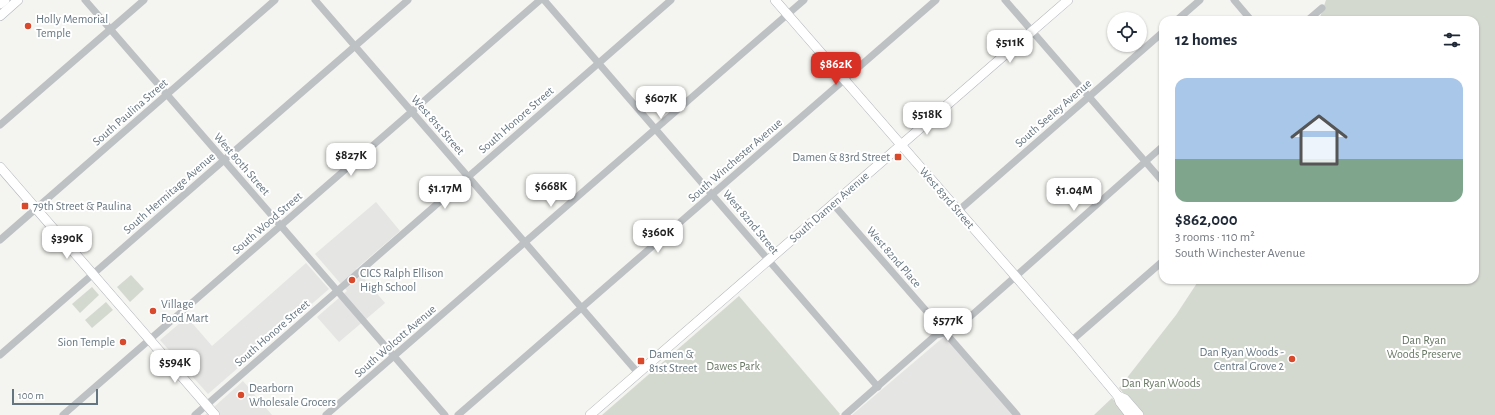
<!DOCTYPE html>
<html lang="en">
<head>
<meta charset="utf-8">
<style>
	:root { --surface:#fff; --page:#f6f6f7; --text:#1f2937; --muted:#747a83; --accent:#d93025 }
	body { margin:0; font-family:"Alegreya Sans",sans-serif; background:var(--page); color:var(--text); height:100vh; display:flex; flex-direction:column; font-size:15px; white-space:nowrap }
	* { box-sizing:border-box; margin:0 }
	p { font-size:13px; color:var(--muted) }
	.icon { flex:none; width:22px; height:22px; fill:none; stroke:currentColor; stroke-width:2; stroke-linecap:round; stroke-linejoin:round }
	.map { position:relative; flex:1; overflow:hidden }
	.drawer { position:absolute; left:1159px; top:16px; width:320px; height:268px; display:flex; flex-direction:column; background:var(--surface); border-radius:12px; box-shadow:0 1px 3px #0004 }
	.drawer>* { flex:none }
	.tools { position:absolute; left:1107px; top:12px; display:grid; gap:8px }
	.tools a { display:grid; place-items:center; width:40px; height:40px; border-radius:50%; background:var(--surface); box-shadow:0 1px 3px #0004; font-size:20px }
	.scale { position:absolute; left:12px; bottom:10px; width:86px; box-sizing:border-box; padding-left:4px; border:2px solid #657580; border-top:0; font-size:11px; line-height:14px; white-space:nowrap; color:#657580; -webkit-text-stroke:3px #fff; paint-order:stroke }
	.price { position:absolute; translate:-50% -34px; padding:0 9px; border-radius:8px; background:#fff; color:#222; font-size:13px; line-height:26px; filter:drop-shadow(0 1px 2px #0008) }
	.price::after { content:''; position:absolute; left:50%; top:24px; width:12px; height:9px; margin-left:-6px; background:inherit; clip-path:polygon(0 0,100% 0,50% 100%) }
	.price.on { background:var(--accent); color:#fff }
	ul { padding:0; list-style:none }
	li { display:grid; align-content:center; gap:8px; height:212px; padding:0 16px }
	li span { display:grid; place-items:center; height:124px; border-radius:12px; color:#555 }
	li>.icon { margin-inline-start:auto }
	span .icon { width:72px; height:72px; fill:#fffc; stroke-width:1 }
	li b { font-size:17px }
	h2 { display:flex; justify-content:space-between; align-items:center; height:48px; padding:0 16px; font-size:17px }
	.map>svg:first-child { display:block }
</style>
</head>
<body>
<div class="map">
<svg width="1495" height="415" viewBox="0 0 1495 415">
	<rect width="100%" height="100%" fill="#f4f4f0"/>
	<!-- built -->
	<g fill="#e5e5e4">
		<path d="M 376,202 L 400,231 L 356,269 L 385,303 L 339,342 L 317,317 L 347,291 L 315,254 Z"/>
		<path d="M 306,263 L 329,289 L 208,394 L 160,340 L 187,317 L 212,346 Z"/>
		<path d="M 946,335 L 1016,415 L 852,415 Z"/>
		<path d="M 243,381 L 272,415 L 205,415 Z"/>
	</g>
	<!-- green -->
	<g fill="#d4d9d0">
		<path d="M 1326,0 L 1495,0 L 1495,415 L 1142,415 L 1119,388 L 1176,315 L 1199,280 L 1475,280 L 1475,20 L 1319,20 Z"/>
		<path d="M 131,275 L 144,289 L 130,302 L 117,287 Z"/>
		<path d="M 92,287 L 99,295 L 80,313 L 72,304 Z"/>
		<path d="M 739,296 L 840,414 L 839,415 L 602,415 Z"/>
		<path d="M 106,302 L 113,310 L 92,328 L 85,320 Z"/>
		<path d="M 1112,398 L 1127,415 L 1094,415 Z"/>
	</g>
	<g fill="none" stroke-linecap="round" stroke-linejoin="round">
		<defs>
			<g id="secondary">
				<path d="M 775,0 L 1077,347 L 1118,396 L 1120,402 L 1130,415"/>
				<path d="M 0,4 L 5,0"/>
				<path d="M 0,16 L 18,0"/>
				<path d="M 0,167 L 215,415"/>
				<path d="M 1118,396 L 1125,399 L 1139,415"/>
				<path d="M 590,415 L 1068,0"/>
			</g>
		</defs>
		<!-- secondary casing -->
		<use href="#secondary" stroke="#b0b5b9" stroke-width="10"/>
		<!-- street -->
		<g stroke="#bdc1c4" stroke-width="7">
			<path d="M 85,0 L 445,415"/>
			<path d="M 315,0 L 638,373"/>
			<path d="M 544,0 L 878,387"/>
			<path d="M 1005,0 L 1163,182"/>
			<path d="M 1234,0 L 1251,20"/>
			<path d="M 1177,20 L 1200,0"/>
			<path d="M 1308,20 L 1322,8"/>
			<path d="M 0,125 L 144,0"/>
			<path d="M 833,204 L 1017,415"/>
			<path d="M 958,211 L 1163,32"/>
			<path d="M 0,240 L 275,0"/>
			<path d="M 1071,341 L 1163,261"/>
			<path d="M 0,355 L 408,0"/>
			<path d="M 63,415 L 540,0"/>
			<path d="M 195,415 L 671,0"/>
			<path d="M 326,415 L 804,0"/>
			<path d="M 458,415 L 936,0"/>
			<path d="M 845,415 L 936,335 L 955,330 L 1163,146"/>
		</g>
		<!-- secondary -->
		<use href="#secondary" stroke="#fff" stroke-width="9"/>
	</g>
	<!-- markers -->
	<g fill="#d9492c" stroke="#fff" stroke-width="1.5">
		<circle cx="28" cy="26" r="4"/>
		<rect x="894" y="153" width="8" height="8" rx="2"/>
		<rect x="21" y="202" width="8" height="8" rx="2"/>
		<circle cx="352" cy="280" r="4"/>
		<circle cx="153" cy="311" r="4"/>
		<circle cx="123" cy="342" r="4"/>
		<circle cx="1292" cy="359" r="4"/>
		<rect x="637" y="357" width="8" height="8" rx="2"/>
		<circle cx="241" cy="395" r="4"/>
	</g>
	<g text-anchor="middle" stroke-width="4" stroke-linejoin="round" paint-order="stroke">
		<!-- poi labels -->
		<g font-size="12" fill="#657580" stroke="#fff" text-anchor="start">
			<text x="36" y="23">Holly Memorial<tspan x="36" dy="14">Temple</tspan></text>
			<text x="890" y="161" text-anchor="end">Damen &amp; 83rd Street</text>
			<text x="33" y="210">79th Street &amp; Paulina</text>
			<text x="360" y="277">CICS Ralph Ellison<tspan x="360" dy="14">High School</tspan></text>
			<text x="161" y="308">Village<tspan x="161" dy="14">Food Mart</tspan></text>
			<text x="115" y="346" text-anchor="end">Sion Temple</text>
			<text x="1284" y="356" text-anchor="end">Dan Ryan Woods -<tspan x="1284" dy="14">Central Grove 2</tspan></text>
			<text x="649" y="358">Damen &amp;<tspan x="649" dy="14">81st Street</tspan></text>
			<text x="249" y="392">Dearborn<tspan x="249" dy="14">Wholesale Grocers</tspan></text>
		</g>
		<!-- street labels -->
		<g font-size="12" fill="#657580" stroke="#fff">
			<text transform="translate(130 112) rotate(-41)" y="4">South Paulina Street</text>
			<text transform="translate(1053 113) rotate(-41)" y="4">South Seeley Avenue</text>
			<text transform="translate(516 120) rotate(-41)" y="4">South Honore Street</text>
			<text transform="translate(438 125) rotate(49)" y="4">West 81st Street</text>
			<text transform="translate(735 160) rotate(-41)" y="4">South Winchester Avenue</text>
			<text transform="translate(242 164) rotate(49)" y="4">West 80th Street</text>
			<text transform="translate(169 193) rotate(-41)" y="4">South Hermitage Avenue</text>
			<text transform="translate(947 198) rotate(49)" y="4">West 83rd Street</text>
			<text transform="translate(829 207) rotate(-41)" y="4">South Damen Avenue</text>
			<text transform="translate(751 222) rotate(50)" y="4">West 82nd Street</text>
			<text transform="translate(267 223) rotate(-41)" y="4">South Wood Street</text>
			<text transform="translate(894 257) rotate(49)" y="4">West 82nd Place</text>
			<text transform="translate(272 333) rotate(-41)" y="4">South Honore Street</text>
			<text transform="translate(395 341) rotate(-41)" y="4">South Wolcott Avenue</text>
		</g>
		<!-- park labels -->
		<g font-size="12" fill="#687763" stroke="#fff">
			<text x="1424" y="344">Dan Ryan<tspan x="1424" dy="14">Woods Preserve</tspan></text>
			<text x="733" y="370">Dawes Park</text>
			<text x="1161" y="387">Dan Ryan Woods</text>
		</g>
	</g>
</svg>
<div class="tools">
<a><svg class="icon" aria-label="locate" viewBox="0 0 24 24"><circle cx="12" cy="12" r="6"/><path d="M12 2v4M12 18v4M2 12h4M18 12h4"/></svg></a>
</div>
<div class="scale">100 m</div>
<b class="price" style="left:1010px;top:64px">$511K</b>
<b class="price on" style="left:836px;top:86px">$862K</b>
<b class="price" style="left:661px;top:120px">$607K</b>
<b class="price" style="left:927px;top:136px">$518K</b>
<b class="price" style="left:351px;top:177px">$827K</b>
<b class="price" style="left:551px;top:208px">$668K</b>
<b class="price" style="left:445px;top:210px">$1.17M</b>
<b class="price" style="left:1074px;top:212px">$1.04M</b>
<b class="price" style="left:658px;top:254px">$360K</b>
<b class="price" style="left:67px;top:260px">$390K</b>
<b class="price" style="left:948px;top:342px">$577K</b>
<b class="price" style="left:175px;top:384px">$594K</b>
<section class="drawer">
<h2>12 homes<svg class="icon" aria-label="filters" viewBox="0 0 24 24"><path d="M4 7h16M4 17h16"/><circle cx="9" cy="7" r="2"/><circle cx="15" cy="17" r="2"/></svg></h2>
<ul>
<li><span style="background:linear-gradient(#a9c7e8 65%,#7fa58c 0)"><svg class="icon" aria-label="home" viewBox="0 0 24 24"><path d="M3 11l9-7 9 7M6 9v11h12V9"/></svg></span><div><b>$862,000</b><p>3 rooms · 110 m²</p><p>South Winchester Avenue</p></div></li>
</ul>
</section>
</div>
</body>
</html>
